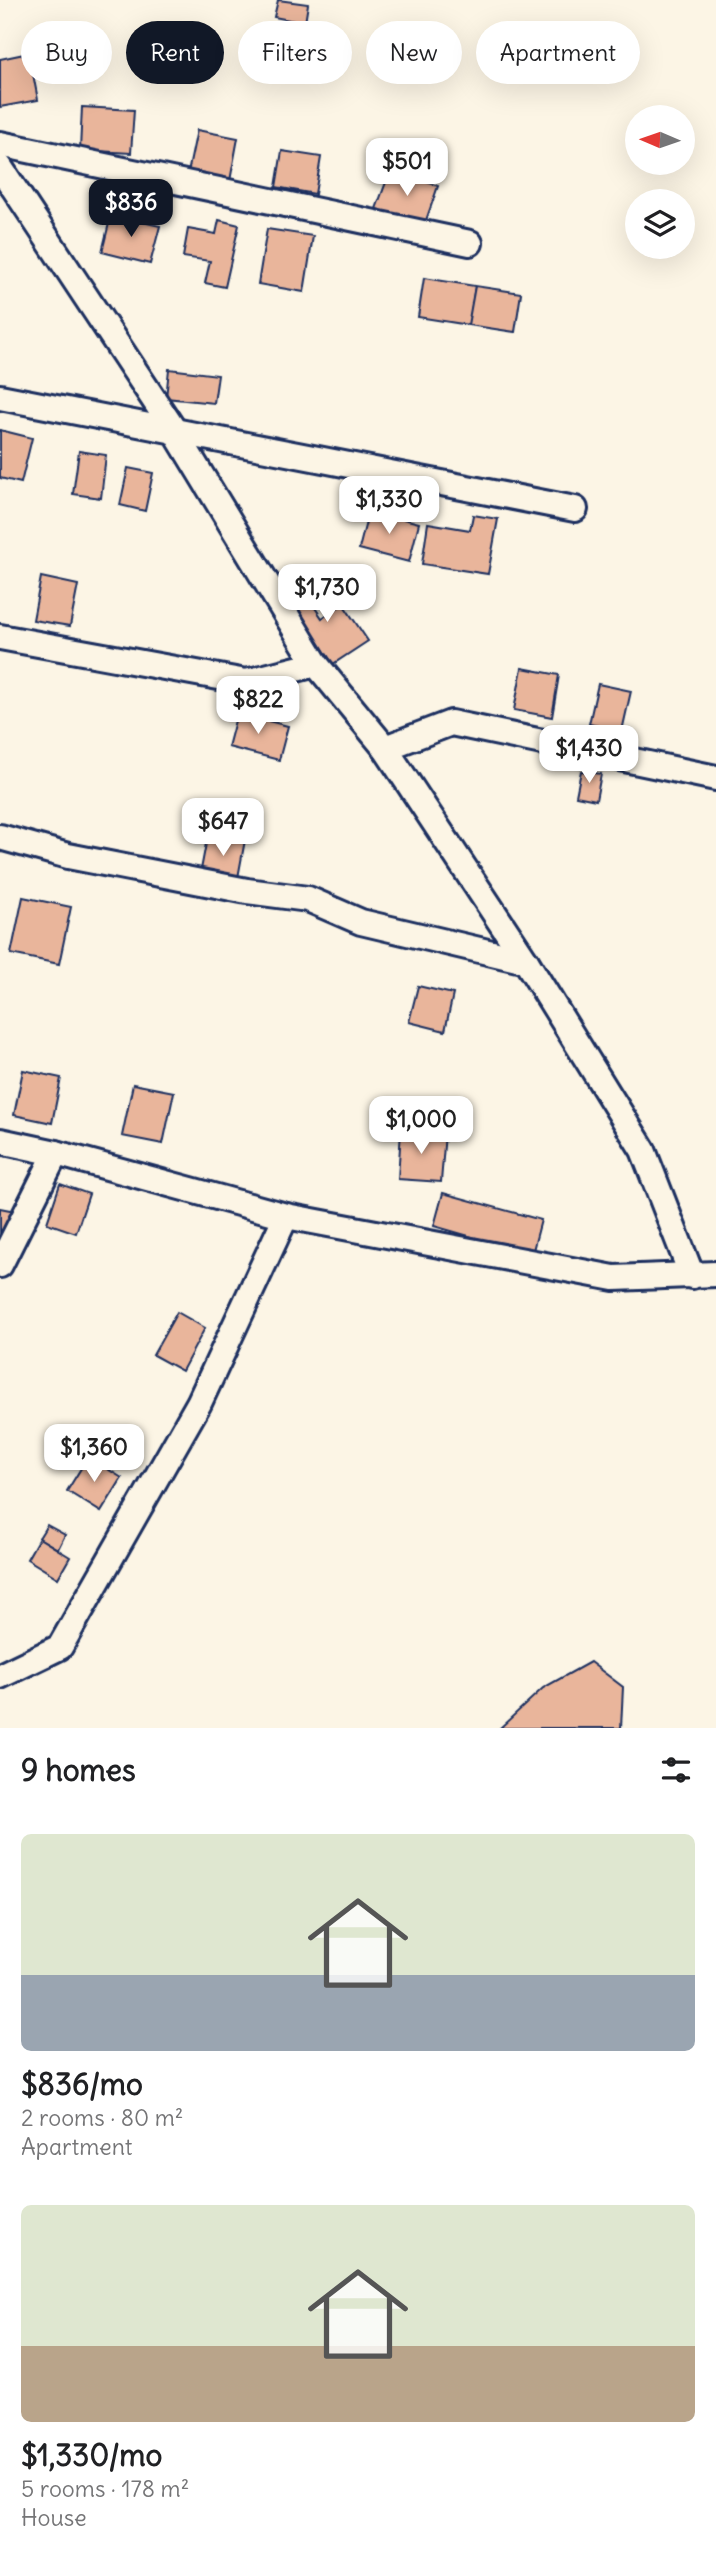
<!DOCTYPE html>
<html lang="en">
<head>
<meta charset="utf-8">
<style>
	:root { --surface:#fff; --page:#f2f2f2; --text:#202124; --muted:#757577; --accent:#111827 }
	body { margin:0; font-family:Delius,sans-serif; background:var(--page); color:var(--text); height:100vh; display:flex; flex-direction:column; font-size:26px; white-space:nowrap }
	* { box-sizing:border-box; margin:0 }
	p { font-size:23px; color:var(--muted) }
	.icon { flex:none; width:38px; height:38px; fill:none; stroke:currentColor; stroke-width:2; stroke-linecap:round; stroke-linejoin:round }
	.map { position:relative; height:1728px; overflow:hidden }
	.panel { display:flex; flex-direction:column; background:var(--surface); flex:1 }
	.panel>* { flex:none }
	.top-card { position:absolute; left:21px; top:21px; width:676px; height:63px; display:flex; gap:14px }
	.needle { width:46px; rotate:272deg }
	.buttons { position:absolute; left:625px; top:105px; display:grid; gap:14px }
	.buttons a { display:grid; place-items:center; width:70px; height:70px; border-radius:50%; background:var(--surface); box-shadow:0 7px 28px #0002; font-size:35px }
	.price { position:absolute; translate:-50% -60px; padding:0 16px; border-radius:14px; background:#fff; color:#222; font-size:23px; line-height:46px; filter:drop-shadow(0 2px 4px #0008) }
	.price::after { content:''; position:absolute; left:50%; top:42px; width:21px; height:16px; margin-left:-10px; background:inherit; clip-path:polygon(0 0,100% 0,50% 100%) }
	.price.current { background:var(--accent); color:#fff }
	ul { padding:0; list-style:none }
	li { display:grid; align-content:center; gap:14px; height:371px; padding:0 21px }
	li span { display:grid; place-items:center; height:217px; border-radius:10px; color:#555 }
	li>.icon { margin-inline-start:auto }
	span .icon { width:126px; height:126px; fill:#fffc; stroke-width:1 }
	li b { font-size:30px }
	h2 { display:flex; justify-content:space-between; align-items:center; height:84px; padding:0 21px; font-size:30px }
	.chip { padding:0 24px; border-radius:32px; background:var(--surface); box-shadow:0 7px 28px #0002; font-size:24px; line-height:63px }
	.chip.current { background:var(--accent); color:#fff }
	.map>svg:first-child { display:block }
</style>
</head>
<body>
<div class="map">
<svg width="716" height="1728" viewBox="0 0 716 1728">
	<rect width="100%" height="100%" fill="#fcf5e5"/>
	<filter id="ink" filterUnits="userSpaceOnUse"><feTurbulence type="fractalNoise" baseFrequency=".0143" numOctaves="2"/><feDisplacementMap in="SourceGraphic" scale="14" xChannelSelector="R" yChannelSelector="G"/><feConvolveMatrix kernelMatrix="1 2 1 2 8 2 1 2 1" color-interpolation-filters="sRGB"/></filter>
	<g filter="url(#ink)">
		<!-- building -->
		<g fill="#e9b59b" stroke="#1b2f5e" stroke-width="2">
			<path d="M 278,0 L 308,4 L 305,23 L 274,17 Z"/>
			<path d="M 29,53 L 38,100 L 0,107 L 0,59 Z"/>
			<path d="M 82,107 L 134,110 L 131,153 L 80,150 Z"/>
			<path d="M 197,130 L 238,138 L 230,181 L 188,173 Z"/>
			<path d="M 282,151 L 321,157 L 315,194 L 276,187 Z"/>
			<path d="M 391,169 L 438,186 L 424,226 L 376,209 Z"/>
			<path d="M 111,215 L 160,226 L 150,264 L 102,252 Z"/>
			<path d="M 219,220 L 239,225 L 225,287 L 205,283 L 210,261 L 183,257 L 188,229 L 216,234 Z"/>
			<path d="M 267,229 L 313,236 L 304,292 L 258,284 Z"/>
			<path d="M 424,278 L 475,286 L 469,325 L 418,317 Z"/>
			<path d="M 475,286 L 521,293 L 515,332 L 468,325 Z"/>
			<path d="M 169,369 L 218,375 L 214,403 L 166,398 Z"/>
			<path d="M 0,430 L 32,438 L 21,483 L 0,478 Z"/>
			<path d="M 79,451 L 106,455 L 101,498 L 73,494 Z"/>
			<path d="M 128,468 L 153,473 L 145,511 L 120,505 Z"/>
			<path d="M 369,510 L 419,523 L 409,562 L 359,549 Z"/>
			<path d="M 473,515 L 498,519 L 488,574 L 422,564 L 428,523 L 470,530 Z"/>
			<path d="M 293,575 L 322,618 L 343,604 L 368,641 L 333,664 L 280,584 Z"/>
			<path d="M 41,577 L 78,585 L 70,626 L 33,620 Z"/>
			<path d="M 522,668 L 559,675 L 552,717 L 514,710 Z"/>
			<path d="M 598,684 L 631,691 L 622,731 L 589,724 Z"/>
			<path d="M 237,713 L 288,726 L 279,760 L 228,747 Z"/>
			<path d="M 581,771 L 601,774 L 596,800 L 576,796 Z"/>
			<path d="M 208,833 L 245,840 L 237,883 L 200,875 Z"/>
			<path d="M 23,897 L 71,907 L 59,964 L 11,954 Z"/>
			<path d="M 418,986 L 453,994 L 445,1031 L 409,1022 Z"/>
			<path d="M 23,1070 L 61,1078 L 52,1123 L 14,1115 Z"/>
			<path d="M 133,1084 L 174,1092 L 163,1144 L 122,1136 Z"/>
			<path d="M 401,1130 L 445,1133 L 441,1182 L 398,1179 Z"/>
			<path d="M 60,1184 L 89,1194 L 76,1233 L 47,1223 Z"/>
			<path d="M 443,1193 L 541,1220 L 532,1254 L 434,1226 Z"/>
			<path d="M 0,1208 L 15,1211 L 0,1240 Z"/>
			<path d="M 177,1312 L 205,1328 L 182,1371 L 153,1355 Z"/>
			<path d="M 88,1457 L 122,1478 L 101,1512 L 67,1491 Z"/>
			<path d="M 47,1525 L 65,1535 L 58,1549 L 39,1538 Z"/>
			<path d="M 39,1538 L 70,1557 L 58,1578 L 27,1559 Z"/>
			<path d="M 590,1662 L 623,1687 L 621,1728 L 500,1728 L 543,1688 Z"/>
		</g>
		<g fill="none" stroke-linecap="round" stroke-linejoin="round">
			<defs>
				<g id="minor">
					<path d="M 0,144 L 470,243"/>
					<path d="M 0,167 L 174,430 L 316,664 L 385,748 L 526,961 L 643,1150 L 692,1276"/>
					<path d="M 0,397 L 575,509"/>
					<path d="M 0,637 L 246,682 L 316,664"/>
					<path d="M 385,748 L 451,723 L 716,778"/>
					<path d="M 0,837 L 68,856 L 247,891 L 308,899 L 361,922 L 526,961"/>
					<path d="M 0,1141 L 56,1153 L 286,1216 L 614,1278 L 716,1274"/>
					<path d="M 0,1265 L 56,1153"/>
					<path d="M 0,1676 L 60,1647 L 199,1403 L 286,1216"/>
				</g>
			</defs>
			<!-- minor casing -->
			<use href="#minor" stroke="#1b2f5e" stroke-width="30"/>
			<!-- minor -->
			<use href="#minor" stroke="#fcf5e5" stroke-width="24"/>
		</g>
	</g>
</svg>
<div class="buttons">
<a><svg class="needle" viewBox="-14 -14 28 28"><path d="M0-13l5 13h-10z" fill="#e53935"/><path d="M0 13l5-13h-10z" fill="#757577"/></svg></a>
<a><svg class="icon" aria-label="layers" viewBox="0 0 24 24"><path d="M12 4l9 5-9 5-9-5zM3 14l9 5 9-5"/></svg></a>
</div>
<b class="price" style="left:407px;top:198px">$501</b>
<b class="price current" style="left:131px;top:239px">$836</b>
<b class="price" style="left:389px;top:536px">$1,330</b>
<b class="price" style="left:327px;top:624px">$1,730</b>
<b class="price" style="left:258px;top:736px">$822</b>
<b class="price" style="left:589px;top:785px">$1,430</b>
<b class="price" style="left:223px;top:858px">$647</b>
<b class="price" style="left:421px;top:1156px">$1,000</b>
<b class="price" style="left:94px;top:1484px">$1,360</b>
<div class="top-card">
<a class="chip">Buy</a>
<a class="chip current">Rent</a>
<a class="chip">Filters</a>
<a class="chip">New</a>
<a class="chip">Apartment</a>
</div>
</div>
<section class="panel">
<h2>9 homes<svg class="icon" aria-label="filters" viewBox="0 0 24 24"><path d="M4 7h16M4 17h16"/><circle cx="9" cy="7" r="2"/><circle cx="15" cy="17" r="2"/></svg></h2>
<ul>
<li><span style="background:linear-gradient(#dfe7d0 65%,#9aa5b1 0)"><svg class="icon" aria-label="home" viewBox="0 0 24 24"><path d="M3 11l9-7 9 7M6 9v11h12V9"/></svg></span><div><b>$836/mo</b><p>2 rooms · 80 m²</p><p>Apartment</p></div></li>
<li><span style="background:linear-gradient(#dfe7d0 65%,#b9a48a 0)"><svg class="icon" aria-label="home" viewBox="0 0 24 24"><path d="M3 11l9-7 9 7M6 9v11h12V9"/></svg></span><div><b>$1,330/mo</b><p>5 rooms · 178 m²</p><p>House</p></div></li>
</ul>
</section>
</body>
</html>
